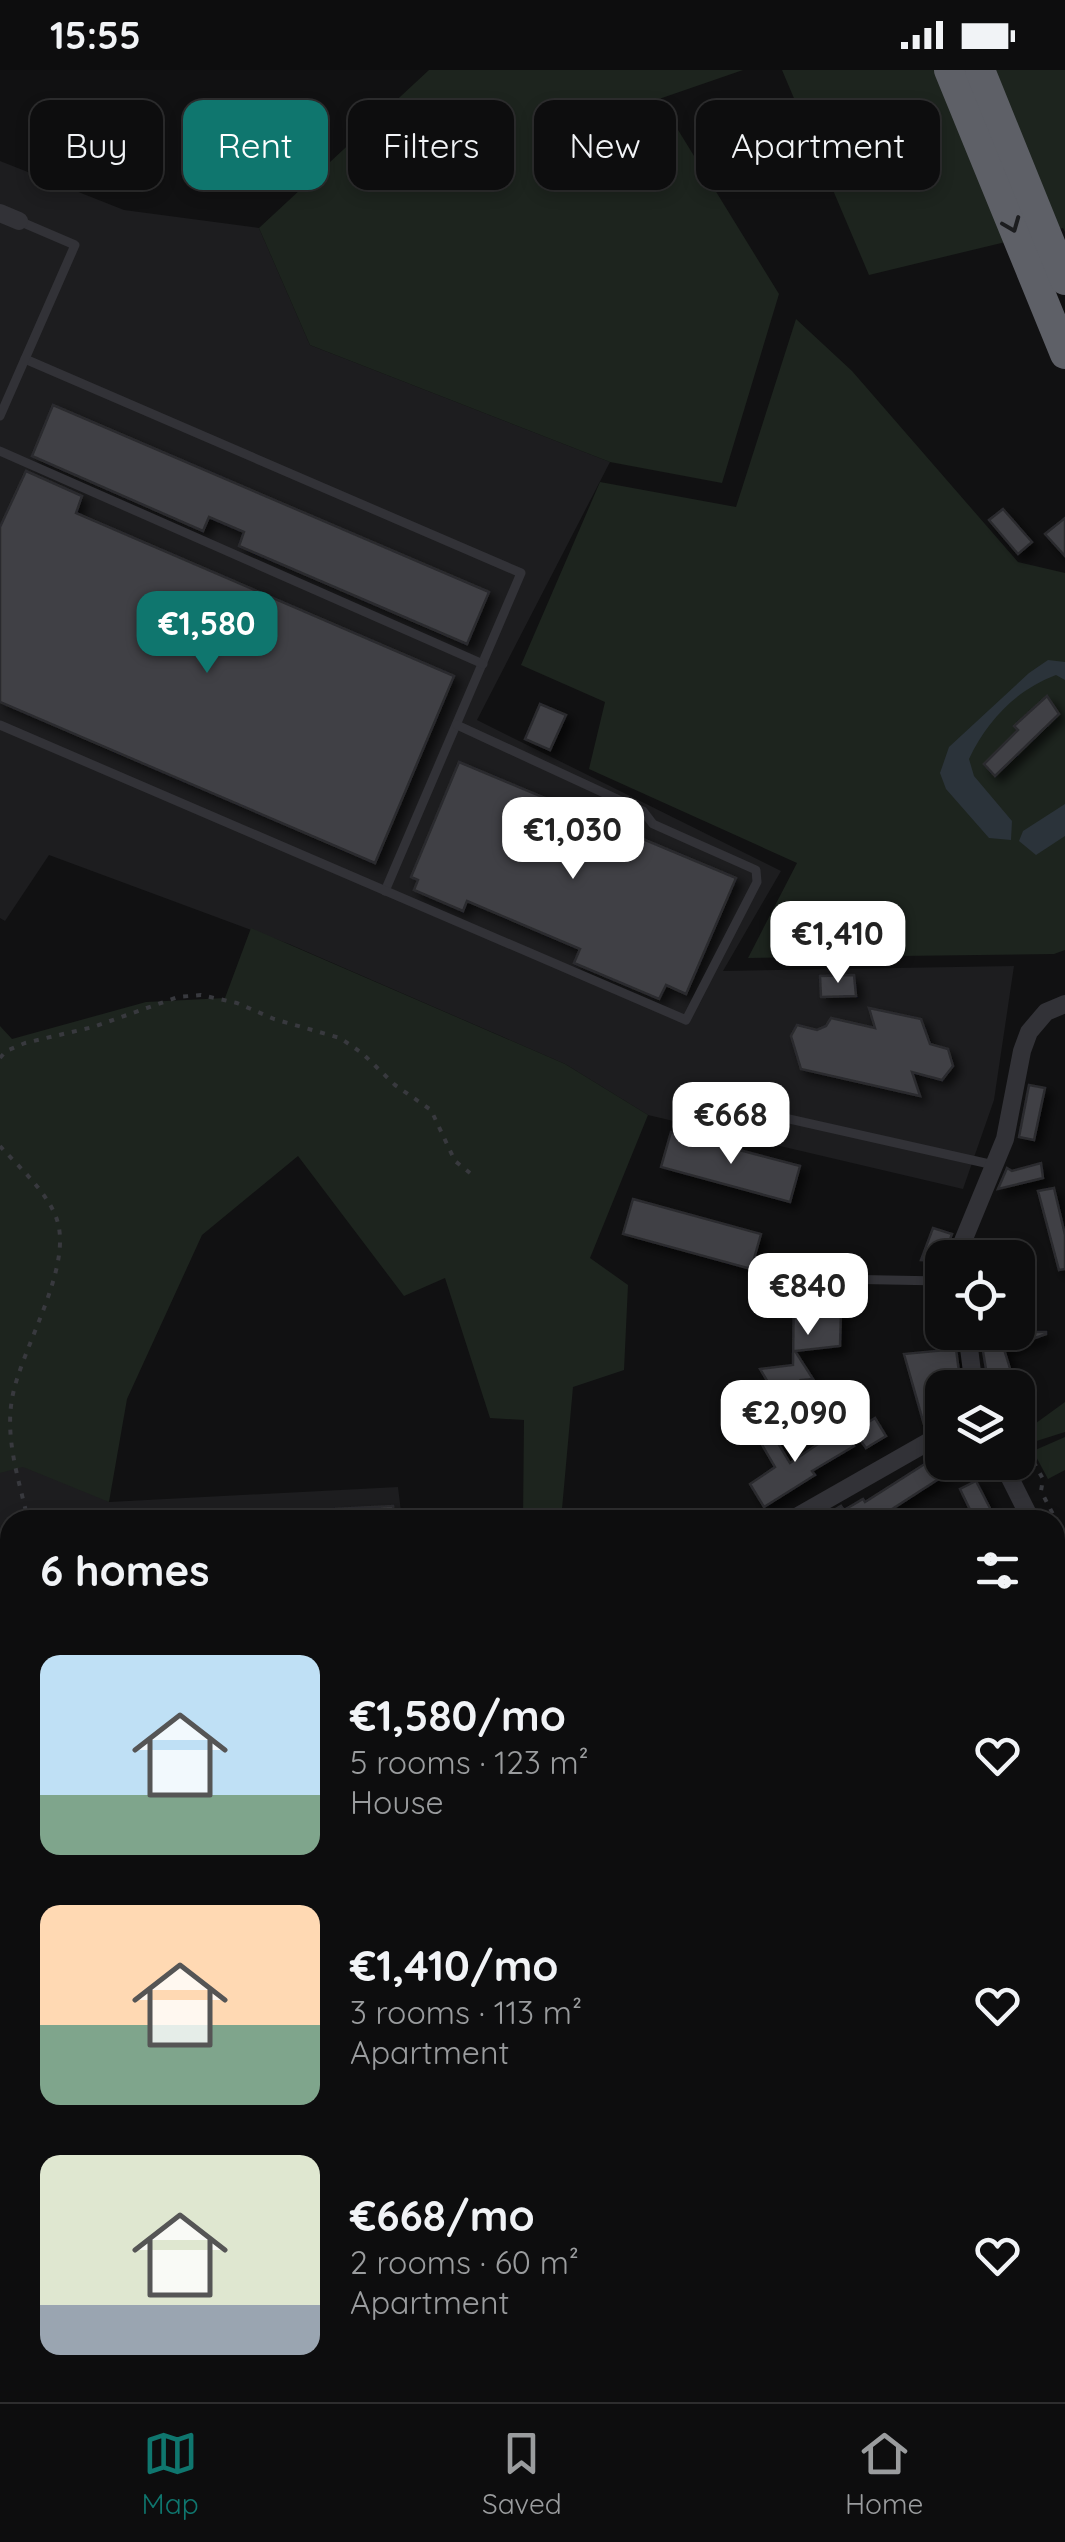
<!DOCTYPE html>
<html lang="en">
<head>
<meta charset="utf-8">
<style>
	:root { --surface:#0d0d0e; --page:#1b1b1c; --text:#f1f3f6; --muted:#9a9c9e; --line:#2d2d2e; --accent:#0f766e }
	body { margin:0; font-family:Quicksand,sans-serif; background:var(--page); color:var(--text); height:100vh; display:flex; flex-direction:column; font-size:38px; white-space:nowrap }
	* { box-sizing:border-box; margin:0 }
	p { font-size:32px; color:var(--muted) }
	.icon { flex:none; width:55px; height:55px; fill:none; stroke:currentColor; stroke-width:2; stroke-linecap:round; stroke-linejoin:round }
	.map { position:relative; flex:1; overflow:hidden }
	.sheet { position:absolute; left:0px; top:1440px; width:1065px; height:892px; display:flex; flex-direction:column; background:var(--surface); border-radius:30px 30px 0 0; box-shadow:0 5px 15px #0003,0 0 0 2px var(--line) }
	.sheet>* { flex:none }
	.banner { position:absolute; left:30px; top:30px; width:1005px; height:90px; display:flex; gap:20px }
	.fabs { position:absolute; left:925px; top:1170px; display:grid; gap:20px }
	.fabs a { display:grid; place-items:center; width:110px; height:110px; border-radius:20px; background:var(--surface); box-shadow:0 5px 15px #0003,0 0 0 2px var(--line); font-size:50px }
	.price { position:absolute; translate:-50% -85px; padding:0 22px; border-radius:20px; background:#fff; color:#222; font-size:32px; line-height:65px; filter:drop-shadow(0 2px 5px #0008) }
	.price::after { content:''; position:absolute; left:50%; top:60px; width:30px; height:22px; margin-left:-15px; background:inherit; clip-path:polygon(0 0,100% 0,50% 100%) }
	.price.active { background:var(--accent); color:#fff }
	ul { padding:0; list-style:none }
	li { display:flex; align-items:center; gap:30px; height:250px; padding:0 40px }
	li span { display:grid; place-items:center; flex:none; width:280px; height:200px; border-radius:20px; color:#555 }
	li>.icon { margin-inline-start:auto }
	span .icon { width:120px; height:120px; fill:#fffc; stroke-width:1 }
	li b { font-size:42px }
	h2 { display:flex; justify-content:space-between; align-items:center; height:120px; padding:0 40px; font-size:42px }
	.chip { padding:0 35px; border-radius:20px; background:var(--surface); box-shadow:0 5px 15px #0003,0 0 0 2px var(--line); font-size:35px; line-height:90px }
	.chip.active { background:var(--accent); color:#fff }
	.status { display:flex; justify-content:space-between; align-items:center; height:70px; padding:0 50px; background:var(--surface); direction:ltr }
	.status svg { height:28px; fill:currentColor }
	.menu { display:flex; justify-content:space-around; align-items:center; height:140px; border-top:2px solid var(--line); background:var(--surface); font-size:28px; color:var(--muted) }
	.menu a { display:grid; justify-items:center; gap:5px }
	.menu .active { color:var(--accent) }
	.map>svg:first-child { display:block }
</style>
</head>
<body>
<div class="status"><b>15:55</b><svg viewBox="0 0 49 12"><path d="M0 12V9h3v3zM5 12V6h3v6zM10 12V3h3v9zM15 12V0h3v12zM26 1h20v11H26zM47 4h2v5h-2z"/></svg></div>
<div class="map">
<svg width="1065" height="2332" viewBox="0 0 1065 2332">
	<defs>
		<filter id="shadow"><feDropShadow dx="6" dy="6" stdDeviation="5" flood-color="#0009"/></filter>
	</defs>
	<rect width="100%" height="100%" fill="#111112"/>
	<!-- built -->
	<g fill="#1d1d1f">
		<path d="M 0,91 L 124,140 L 259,158 L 310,275 L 610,392 L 477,650 L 781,801 L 723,901 L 1014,896 L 994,1030 L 963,1119 L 648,1045 L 565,994 L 289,874 L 49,785 L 5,851 L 0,848 Z"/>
		<path d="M 0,1331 L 109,1432 L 398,1417 L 402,1450 L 10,1450 L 10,2322 L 400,2322 L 405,2332 L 0,2332 Z"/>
	</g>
	<!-- green -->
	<g fill="#1d241e">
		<path d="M 429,0 L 743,0 L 659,29 L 779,224 L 722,413 L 610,392 L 310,275 L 259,158 Z"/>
		<path d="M 782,0 L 1065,0 L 1065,162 L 1063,158 L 869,205 Z"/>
		<path d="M 796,249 L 852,301 L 1018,492 L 1065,503 L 1065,880 L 1054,884 L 748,888 L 797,793 L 589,699 L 605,632 L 521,595 L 600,412 L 736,437 Z"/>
		<path d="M 251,858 L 565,994 L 648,1045 L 590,1188 L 628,1215 L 624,1300 L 573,1317 L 561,1450 L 523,1450 L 524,1350 L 490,1348 L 445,1208 L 404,1226 L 298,1086 L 202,1165 L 127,1329 L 109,1432 L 23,1397 L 0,1403 L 0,956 L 12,969 L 146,932 L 225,928 Z"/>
		<path d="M 1065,1332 L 1065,1362 L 1027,1374 L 1021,1364 Z"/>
		<path d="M 1065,1367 L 1065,1400 L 1048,1409 L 1033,1381 Z"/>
	</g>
	<!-- water -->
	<g fill="#2b333a">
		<path d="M 1048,590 L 1065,592 L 1065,610 L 1056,605 C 1016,620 987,651 969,689 L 974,706 L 1012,751 L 1011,770 L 989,768 L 946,719 L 940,703 L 949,677 L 1029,603 Z"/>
		<path d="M 1065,734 L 1065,766 L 1036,785 L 1019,771 L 1023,761 Z"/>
	</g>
	<!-- building -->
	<g fill="#404145" stroke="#2b2b2e" stroke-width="2.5" filter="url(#shadow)">
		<path d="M 53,335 L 489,522 L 467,574 L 239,476 L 244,462 L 209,447 L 203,461 L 32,386 Z"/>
		<path d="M 26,401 L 82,426 L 76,443 L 454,606 L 375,793 L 0,632 L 0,457 Z"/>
		<path d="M 1003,439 L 1032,472 L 1018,484 L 989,450 Z"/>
		<path d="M 1065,448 L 1065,486 L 1045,464 Z"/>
		<path d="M 1047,626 L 1059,644 L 995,706 L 984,694 L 1018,660 L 1014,656 Z"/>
		<path d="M 540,634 L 566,645 L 550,680 L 525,669 Z"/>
		<path d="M 459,692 L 736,808 L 686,924 L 666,915 L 659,929 L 574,893 L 580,879 L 467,831 L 463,841 L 414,820 L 418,810 L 411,807 Z"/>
		<path d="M 854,905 L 856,926 L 821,927 L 820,906 Z"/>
		<path d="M 869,938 L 921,949 L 930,974 L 948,979 L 953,996 L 942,1010 L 912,1002 L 920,1026 L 801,999 L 791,966 L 797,955 L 817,960 L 826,956 L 831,948 L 875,958 Z"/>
		<path d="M 1029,1015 L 1045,1018 L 1034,1070 L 1019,1067 Z"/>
		<path d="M 671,1062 L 800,1096 L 790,1132 L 661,1097 Z"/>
		<path d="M 1041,1093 L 1043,1108 L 998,1119 L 1007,1098 L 1012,1101 Z"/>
		<path d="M 1054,1118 L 1065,1165 L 1065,1199 L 1059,1200 L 1038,1121 Z"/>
		<path d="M 633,1129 L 761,1164 L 751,1199 L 623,1164 Z"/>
		<path d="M 933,1158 L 952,1164 L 942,1191 L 921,1190 Z"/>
		<path d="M 795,1188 L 843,1190 L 847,1201 L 794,1200 Z"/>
		<path d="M 794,1216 L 847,1217 L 846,1239 L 841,1239 L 840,1276 L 795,1281 L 813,1309 L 801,1310 L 809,1324 L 784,1339 L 760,1299 L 793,1295 Z"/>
		<path d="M 980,1262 L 1046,1262 L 1046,1264 L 1004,1279 L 1016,1318 L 989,1318 Z"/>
		<path d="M 956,1279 L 961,1317 L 931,1318 L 940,1349 L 925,1358 L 904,1284 Z"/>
		<path d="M 875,1348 L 886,1366 L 866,1378 L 854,1361 Z"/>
		<path d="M 843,1357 L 854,1376 L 812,1401 L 815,1405 L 764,1437 L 750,1414 L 775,1397 L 758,1368 L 770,1360 L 790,1393 Z"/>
		<path d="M 942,1383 L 942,1392 L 965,1392 L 883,1445 L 886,1450 L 817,1450 L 841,1436 L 844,1440 L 863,1429 L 865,1432 Z"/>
		<path d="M 976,1411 L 994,1446 L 987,1450 L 975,1450 L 960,1419 Z"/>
		<path d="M 393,1436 L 394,1450 L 337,1450 L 336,1439 Z"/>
	</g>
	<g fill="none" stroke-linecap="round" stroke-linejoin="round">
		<!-- path -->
		<g stroke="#38393e" stroke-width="4" stroke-dasharray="5 8" stroke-linecap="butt">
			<path d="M 0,988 L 6,981 L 25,973 L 93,957 L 178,927 L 201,925 L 237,933 L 274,949 L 340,968 L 362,983 L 395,1015 L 431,1040 L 455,1091 L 470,1103"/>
			<path d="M 0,1076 C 19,1097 46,1121 56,1147 C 75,1196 21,1277 12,1329 C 5,1370 19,1410 28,1450"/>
			<path d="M 1021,1369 L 1043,1409 L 1041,1421 L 1058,1454 L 1058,1464 L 1065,1478"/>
		</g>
		<!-- lane -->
		<g stroke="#323237" stroke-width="9">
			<path d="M 25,289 L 521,503 L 385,821"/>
			<path d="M 0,346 L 75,175 L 19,151"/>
			<path d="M 0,381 L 483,594"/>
			<path d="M 0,655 L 686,950 L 757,812 L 756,800 L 653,754 L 643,741 L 457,655"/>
			<path d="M 691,1027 L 994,1095"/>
			<path d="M 781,1208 L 942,1211"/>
			<path d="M 0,1503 L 10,1502"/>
		</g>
		<!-- street -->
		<g stroke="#323237" stroke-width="18">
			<path d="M 0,143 L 19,151"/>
			<path d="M 956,1188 L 1005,1069 L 1022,981 L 1029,962 L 1046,942 L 1065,934"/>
			<path d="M 967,1262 L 974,1318"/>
			<path d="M 1002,1392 L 1031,1450"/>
			<path d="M 791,1450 L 942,1364"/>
			<path d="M 1055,1499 L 1065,1519"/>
			<path d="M 1055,1657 L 1064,1658"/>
			<path d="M 1055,1864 L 1065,1848"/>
			<path d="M 63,2322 L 66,2332"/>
			<path d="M 415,2332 L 414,2329 L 424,2322"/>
		</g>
		<!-- highway -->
		<g stroke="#5e6067" stroke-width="30">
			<path d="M 949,0 L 1065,284"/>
			<path d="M 980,0 L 1065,210"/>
		</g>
	</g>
	<!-- one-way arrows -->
	<defs><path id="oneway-chevron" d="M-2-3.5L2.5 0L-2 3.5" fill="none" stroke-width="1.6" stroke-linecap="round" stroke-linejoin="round" transform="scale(2.5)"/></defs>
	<use stroke="#1c1d1f" href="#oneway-chevron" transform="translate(1012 155) rotate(68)"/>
</svg>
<div class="fabs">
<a><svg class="icon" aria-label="locate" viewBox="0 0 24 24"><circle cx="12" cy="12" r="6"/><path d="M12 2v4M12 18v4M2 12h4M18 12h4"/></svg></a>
<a><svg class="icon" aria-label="layers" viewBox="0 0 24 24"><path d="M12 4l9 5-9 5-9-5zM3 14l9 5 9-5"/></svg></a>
</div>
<b class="price active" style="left:207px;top:606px">€1,580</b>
<b class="price" style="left:573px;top:812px">€1,030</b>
<b class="price" style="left:838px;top:916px">€1,410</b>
<b class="price" style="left:731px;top:1097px">€668</b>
<b class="price" style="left:808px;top:1268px">€840</b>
<b class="price" style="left:795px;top:1395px">€2,090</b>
<div class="banner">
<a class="chip">Buy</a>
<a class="chip active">Rent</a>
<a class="chip">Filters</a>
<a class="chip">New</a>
<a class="chip">Apartment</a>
</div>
<section class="sheet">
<h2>6 homes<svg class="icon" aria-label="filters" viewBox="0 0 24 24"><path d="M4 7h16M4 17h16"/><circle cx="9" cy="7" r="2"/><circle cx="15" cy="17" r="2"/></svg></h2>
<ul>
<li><span style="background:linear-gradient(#bfe0f5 70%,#7fa58c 0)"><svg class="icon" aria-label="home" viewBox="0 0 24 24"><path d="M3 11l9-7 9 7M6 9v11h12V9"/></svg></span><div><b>€1,580/mo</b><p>5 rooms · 123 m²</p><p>House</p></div><svg class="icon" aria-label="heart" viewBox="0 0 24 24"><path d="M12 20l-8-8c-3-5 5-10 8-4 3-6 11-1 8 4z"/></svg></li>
<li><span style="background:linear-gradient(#ffd9b3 60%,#7fa58c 0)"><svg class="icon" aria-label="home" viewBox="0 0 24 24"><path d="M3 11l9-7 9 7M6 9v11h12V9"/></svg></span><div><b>€1,410/mo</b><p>3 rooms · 113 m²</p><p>Apartment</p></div><svg class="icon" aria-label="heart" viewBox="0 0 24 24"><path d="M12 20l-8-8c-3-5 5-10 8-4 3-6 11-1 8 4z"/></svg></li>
<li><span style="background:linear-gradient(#dfe7d0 75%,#9aa5b1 0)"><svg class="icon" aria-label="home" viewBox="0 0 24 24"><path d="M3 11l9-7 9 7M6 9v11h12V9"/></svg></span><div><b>€668/mo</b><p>2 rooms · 60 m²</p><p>Apartment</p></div><svg class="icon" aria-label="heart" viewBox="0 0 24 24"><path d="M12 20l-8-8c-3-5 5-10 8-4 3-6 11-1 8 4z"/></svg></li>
</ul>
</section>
</div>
<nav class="menu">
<a class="active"><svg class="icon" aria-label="map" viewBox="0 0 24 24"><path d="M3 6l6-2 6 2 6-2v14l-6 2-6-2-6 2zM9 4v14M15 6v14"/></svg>Map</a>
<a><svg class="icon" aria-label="saved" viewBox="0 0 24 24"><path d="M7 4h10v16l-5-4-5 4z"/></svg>Saved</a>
<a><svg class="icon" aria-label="home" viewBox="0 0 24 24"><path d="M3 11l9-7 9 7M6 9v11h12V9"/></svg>Home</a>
</nav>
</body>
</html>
